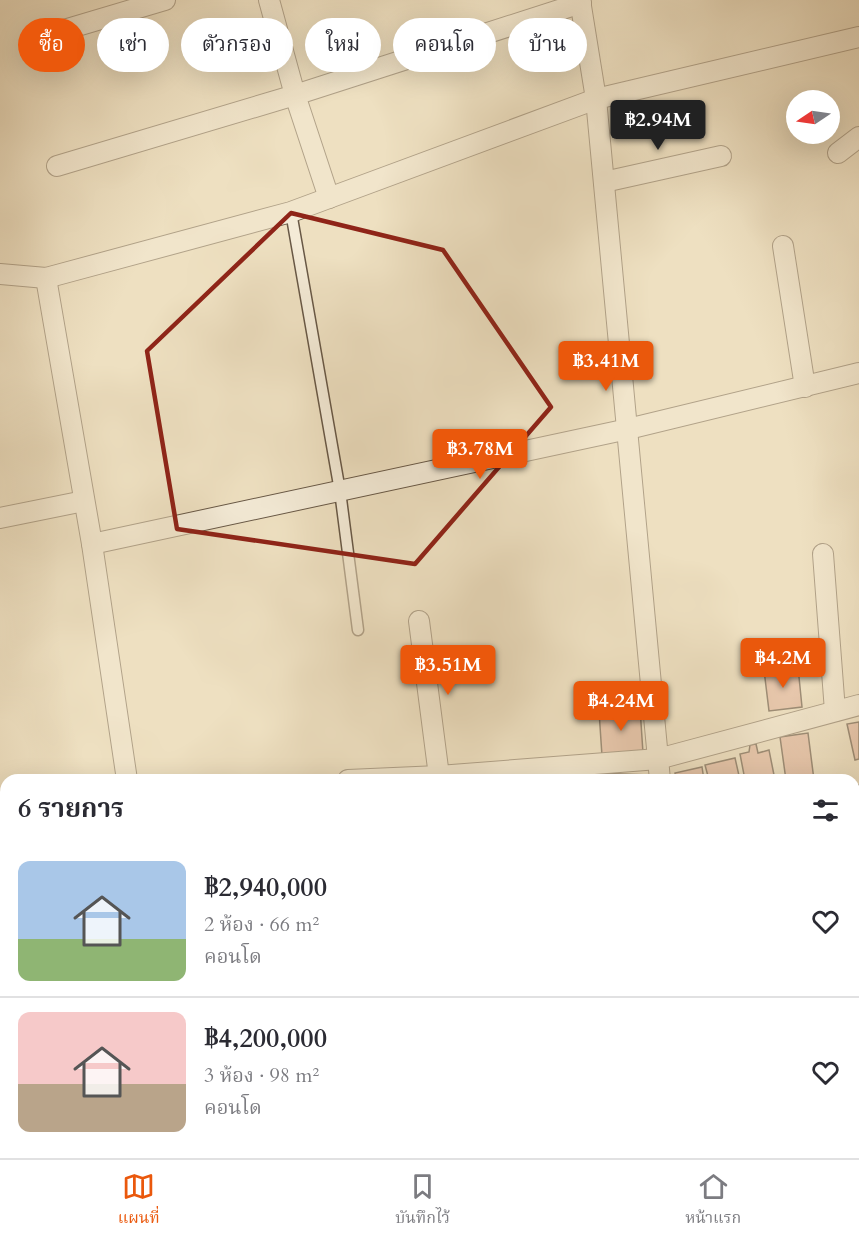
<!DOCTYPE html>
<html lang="th">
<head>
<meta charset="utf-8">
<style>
	:root { --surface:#fff; --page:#f7f7f7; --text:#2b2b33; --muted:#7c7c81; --line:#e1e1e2; --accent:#ea580c }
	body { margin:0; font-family:Cardo,"Noto Serif Thai",serif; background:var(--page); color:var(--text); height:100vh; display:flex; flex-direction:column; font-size:22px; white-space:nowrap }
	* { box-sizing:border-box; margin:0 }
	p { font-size:20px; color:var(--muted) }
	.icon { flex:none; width:33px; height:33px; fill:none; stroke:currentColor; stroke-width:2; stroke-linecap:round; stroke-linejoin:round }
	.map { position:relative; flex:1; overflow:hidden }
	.details { position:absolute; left:0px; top:774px; width:860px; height:384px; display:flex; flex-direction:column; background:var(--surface); border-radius:18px 18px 0 0; box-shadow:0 6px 24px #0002 }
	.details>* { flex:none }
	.banner { position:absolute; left:18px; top:18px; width:824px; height:54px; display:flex; gap:12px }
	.needle { width:39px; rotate:257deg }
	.tools { position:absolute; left:786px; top:90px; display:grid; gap:12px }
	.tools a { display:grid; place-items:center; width:54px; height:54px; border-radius:50%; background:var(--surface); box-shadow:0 6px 24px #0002; font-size:30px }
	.price { position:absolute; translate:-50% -51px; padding:0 14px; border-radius:6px; background:var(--accent); color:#fff; font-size:20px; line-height:39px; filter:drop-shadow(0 2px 3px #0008) }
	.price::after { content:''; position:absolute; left:50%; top:36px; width:18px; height:14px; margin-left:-9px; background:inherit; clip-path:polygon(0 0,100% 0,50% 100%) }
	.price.on { background:#222; color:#fff }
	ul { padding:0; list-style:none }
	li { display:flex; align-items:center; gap:18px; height:150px; padding:0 18px }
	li+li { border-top:2px solid var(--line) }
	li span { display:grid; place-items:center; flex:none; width:168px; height:120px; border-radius:12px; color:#555 }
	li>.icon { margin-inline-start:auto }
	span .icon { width:72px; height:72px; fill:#fffc; stroke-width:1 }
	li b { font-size:26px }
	h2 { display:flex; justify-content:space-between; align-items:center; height:72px; padding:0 18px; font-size:26px }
	.pill { padding:0 21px; border-radius:27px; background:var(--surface); box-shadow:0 6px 24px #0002; font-size:21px; line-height:54px }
	.pill.on { background:var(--accent); color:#fff }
	.tabs { display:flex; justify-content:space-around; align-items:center; height:84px; border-top:2px solid var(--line); background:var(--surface); font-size:16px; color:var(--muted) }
	.tabs a { display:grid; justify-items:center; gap:3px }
	.tabs .on { color:var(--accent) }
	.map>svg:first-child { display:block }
</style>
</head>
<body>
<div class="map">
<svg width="859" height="1158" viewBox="0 0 859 1158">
	<rect width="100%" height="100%" fill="#eee0c1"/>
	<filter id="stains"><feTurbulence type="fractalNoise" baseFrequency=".00333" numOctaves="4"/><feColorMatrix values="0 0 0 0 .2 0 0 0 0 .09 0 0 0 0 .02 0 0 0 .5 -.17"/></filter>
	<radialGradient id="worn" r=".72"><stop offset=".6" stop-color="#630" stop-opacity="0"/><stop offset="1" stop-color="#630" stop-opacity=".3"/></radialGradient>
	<!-- green -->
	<path fill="#b7c294" stroke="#7a7658" stroke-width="1.5" d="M 0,1030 L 6,1031 L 6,1152 L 517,1152 L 537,1158 L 0,1158 Z"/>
	<!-- building -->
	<g fill="#e0ac94" stroke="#3c2a1d" stroke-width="1.5">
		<path d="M 798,667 L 802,707 L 769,711 L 764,670 Z"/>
		<path d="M 640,708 L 643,753 L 602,756 L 599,711 Z"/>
		<path d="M 859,722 L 859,759 L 855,760 L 847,724 Z"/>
		<path d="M 808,733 L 814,780 L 786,780 L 780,737 Z"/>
		<path d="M 756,744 L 758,753 L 769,750 L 774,775 L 745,780 L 740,754 L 749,752 L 750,745 Z"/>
		<path d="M 735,758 L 740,780 L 709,780 L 705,765 Z"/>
		<path d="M 702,767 L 704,780 L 676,780 L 675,773 Z"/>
		<path d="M 592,773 L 650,775 L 650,780 L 591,780 Z"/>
		<path d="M 859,785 L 859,836 L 854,837 L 854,786 Z"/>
	</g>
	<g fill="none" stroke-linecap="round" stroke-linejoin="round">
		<defs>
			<g id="service">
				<path d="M 291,212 L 340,491 L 358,630"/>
				<path d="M 0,931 L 6,980"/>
			</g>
			<g id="minor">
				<path d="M 269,0 L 295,95 L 329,198"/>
				<path d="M 580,0 L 596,99 L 660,780"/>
				<path d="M 47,35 L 165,0"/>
				<path d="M 838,153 L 859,137"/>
				<path d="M 57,166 L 295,95 L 581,3"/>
				<path d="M 604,182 L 721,156"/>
				<path d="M 783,246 L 805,387"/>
				<path d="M 0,274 L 46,278 L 291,212 L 596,99 L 859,37"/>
				<path d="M 46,278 L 92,544 L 127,780"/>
				<path d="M 0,518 L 84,501"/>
				<path d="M 92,544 L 628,429 L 859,373"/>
				<path d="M 823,554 L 835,711"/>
				<path d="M 419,621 L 439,776"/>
				<path d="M 348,780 L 439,776 L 658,759 L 859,705"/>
				<path d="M 0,1011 L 6,1012"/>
				<path d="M 536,1152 L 558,1158"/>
				<path d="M 600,1158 L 602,1152"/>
			</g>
		</defs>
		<!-- service casing -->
		<use href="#service" stroke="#685846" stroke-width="13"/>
		<!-- minor casing -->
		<use href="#minor" stroke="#685846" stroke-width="22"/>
		<!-- service -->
		<use href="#service" stroke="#f4ebd7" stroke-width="10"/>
		<!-- minor -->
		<use href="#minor" stroke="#f4ebd7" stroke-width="20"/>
	</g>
	<!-- marked area -->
	<path d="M0 0H859V1158H0ZM 291,213 L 443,250 L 551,407 L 415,564 L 177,529 L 147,351 Z" fill="#eee0c1" fill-opacity=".55" fill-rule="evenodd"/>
	<path fill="none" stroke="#8f2418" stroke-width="4.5" stroke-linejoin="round" d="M 291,213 L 443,250 L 551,407 L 415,564 L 177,529 L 147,351 Z"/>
	<rect width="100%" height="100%" filter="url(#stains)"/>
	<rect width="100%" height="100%" fill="url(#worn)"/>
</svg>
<div class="tools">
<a><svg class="needle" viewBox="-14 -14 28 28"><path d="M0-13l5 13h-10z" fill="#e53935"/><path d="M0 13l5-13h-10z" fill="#7c7c81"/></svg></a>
</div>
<b class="price on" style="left:658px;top:151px">฿2.94M</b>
<b class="price" style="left:606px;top:392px">฿3.41M</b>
<b class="price" style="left:480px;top:480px">฿3.78M</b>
<b class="price" style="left:783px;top:689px">฿4.2M</b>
<b class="price" style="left:448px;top:696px">฿3.51M</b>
<b class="price" style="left:621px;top:732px">฿4.24M</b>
<div class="banner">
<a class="pill on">ซื้อ</a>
<a class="pill">เช่า</a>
<a class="pill">ตัวกรอง</a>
<a class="pill">ใหม่</a>
<a class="pill">คอนโด</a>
<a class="pill">บ้าน</a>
</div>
<section class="details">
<h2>6 รายการ<svg class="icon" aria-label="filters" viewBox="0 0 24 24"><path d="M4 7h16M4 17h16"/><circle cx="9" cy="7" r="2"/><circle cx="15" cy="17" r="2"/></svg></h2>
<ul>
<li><span style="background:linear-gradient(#a9c7e8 65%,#8fb573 0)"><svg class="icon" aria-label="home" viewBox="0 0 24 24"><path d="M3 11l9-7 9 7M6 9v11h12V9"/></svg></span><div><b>฿2,940,000</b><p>2 ห้อง · 66 m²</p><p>คอนโด</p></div><svg class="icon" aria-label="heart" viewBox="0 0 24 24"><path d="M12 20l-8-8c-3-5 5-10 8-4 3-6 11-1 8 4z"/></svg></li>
<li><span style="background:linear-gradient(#f6c9c9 60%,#b9a48a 0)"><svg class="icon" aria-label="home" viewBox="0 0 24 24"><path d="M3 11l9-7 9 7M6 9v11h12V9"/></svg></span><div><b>฿4,200,000</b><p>3 ห้อง · 98 m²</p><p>คอนโด</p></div><svg class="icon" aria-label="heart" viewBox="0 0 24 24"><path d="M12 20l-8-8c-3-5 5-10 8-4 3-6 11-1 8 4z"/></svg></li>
</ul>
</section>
</div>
<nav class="tabs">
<a class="on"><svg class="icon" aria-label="map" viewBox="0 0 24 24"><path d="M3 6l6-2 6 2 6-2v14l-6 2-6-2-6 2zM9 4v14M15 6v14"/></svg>แผนที่</a>
<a><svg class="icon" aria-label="saved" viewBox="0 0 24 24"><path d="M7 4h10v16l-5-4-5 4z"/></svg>บันทึกไว้</a>
<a><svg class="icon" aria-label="home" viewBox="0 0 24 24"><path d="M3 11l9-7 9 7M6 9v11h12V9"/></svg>หน้าแรก</a>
</nav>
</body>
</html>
